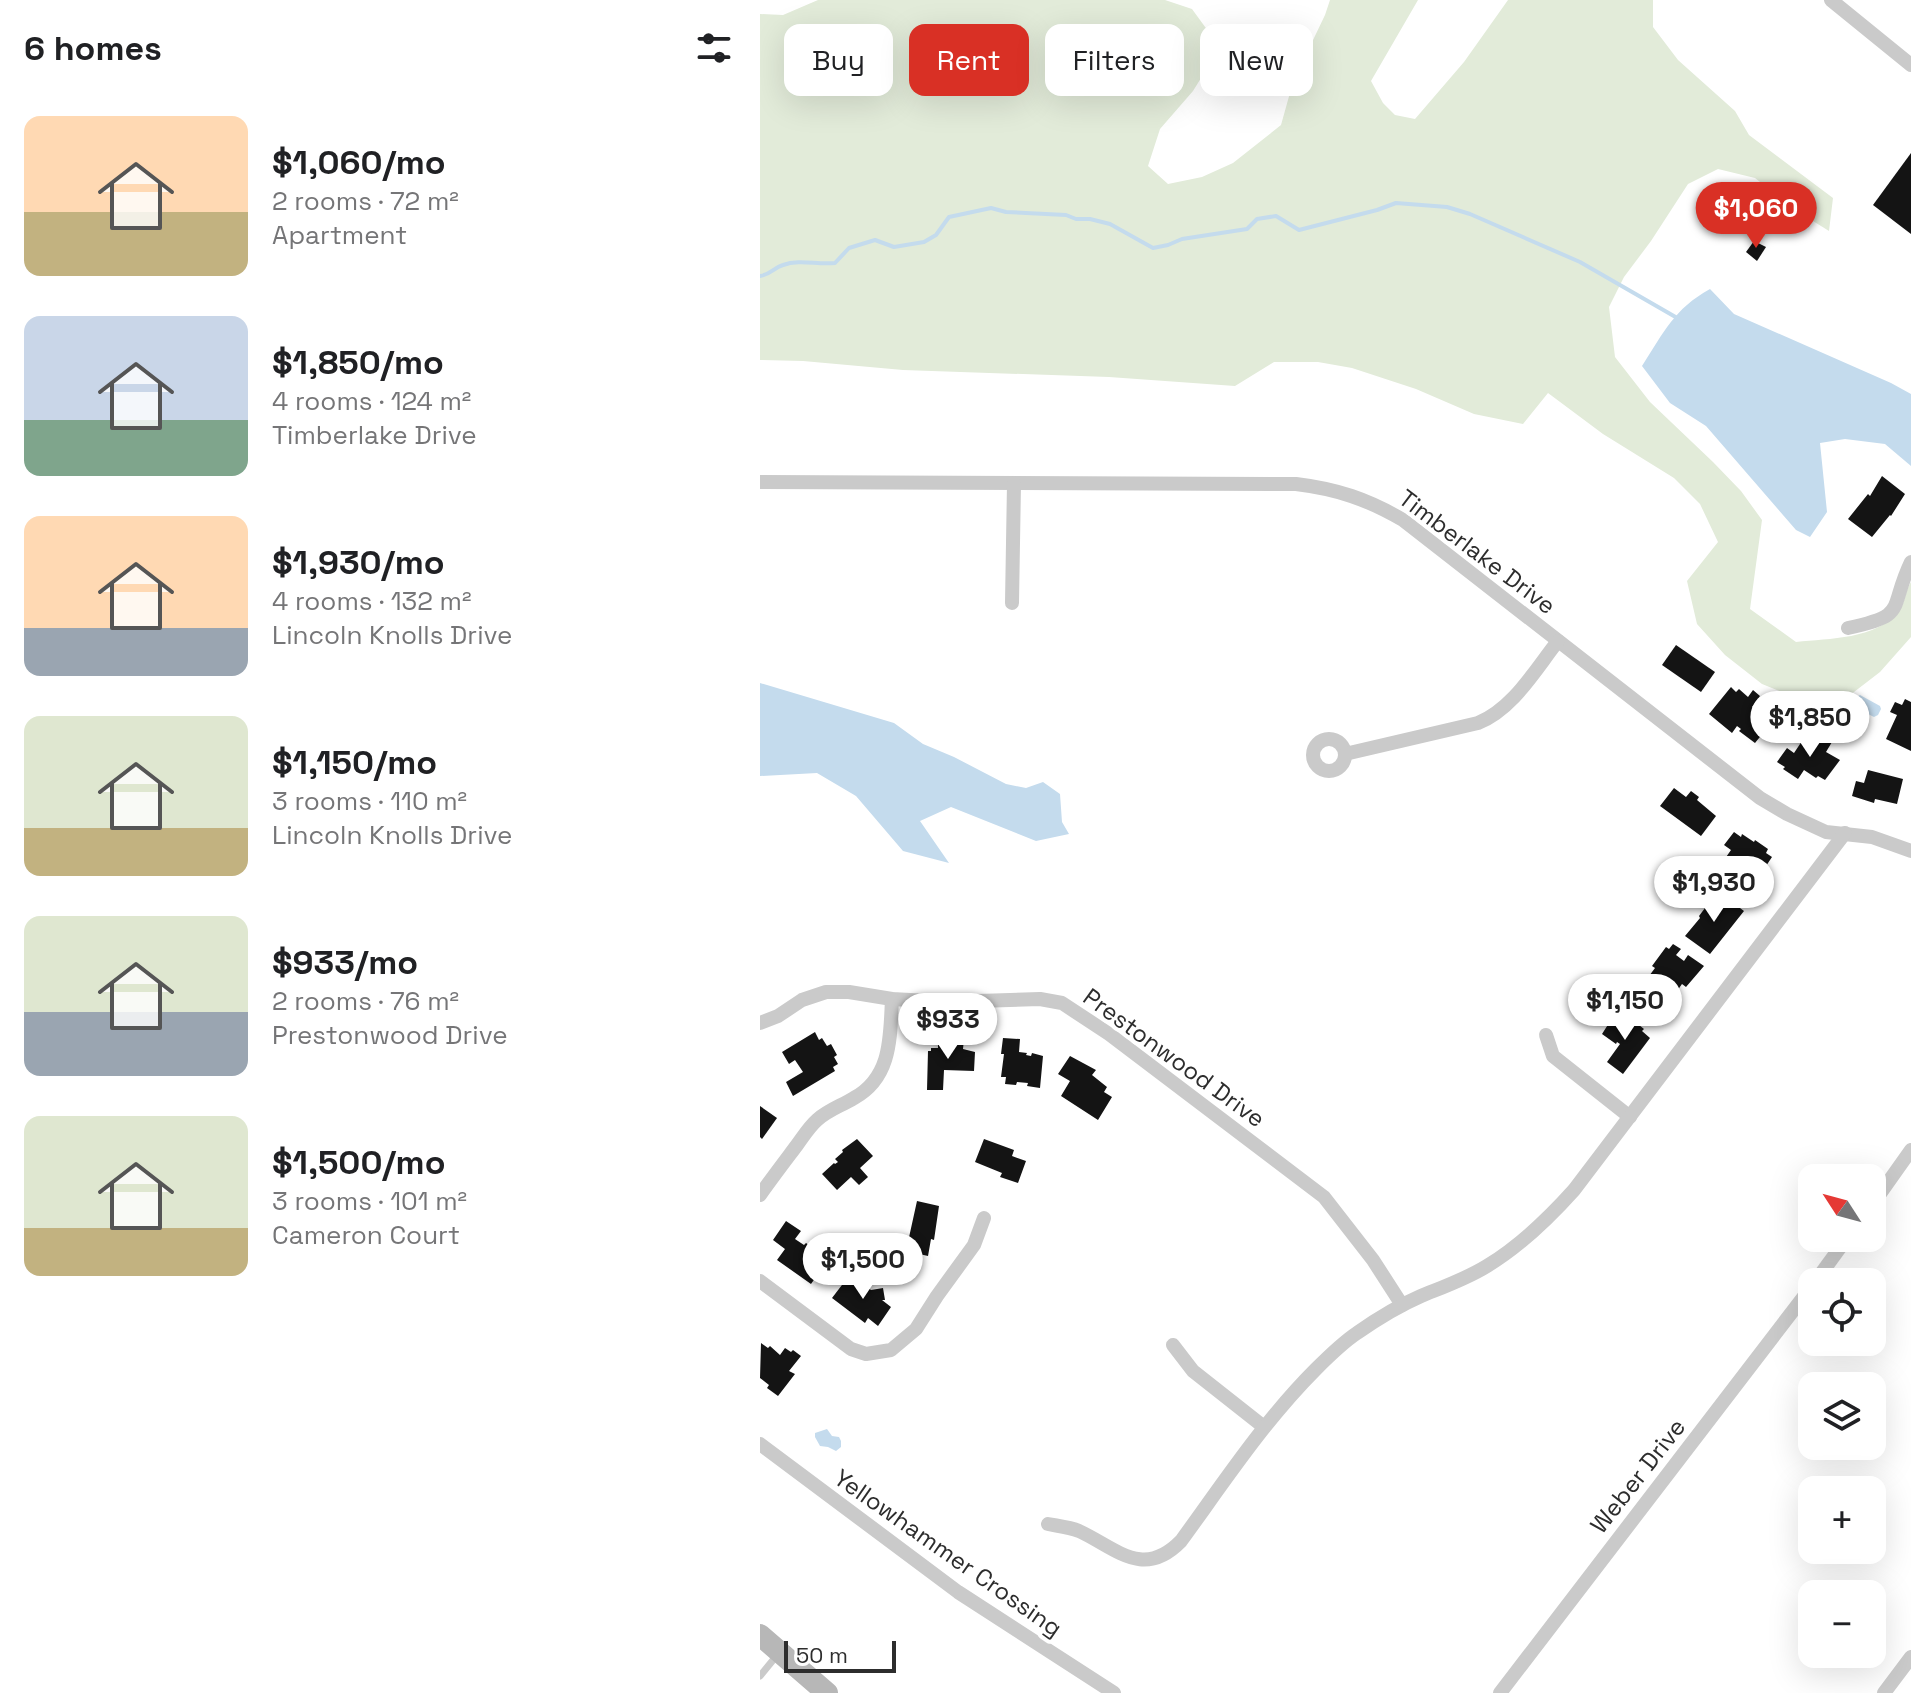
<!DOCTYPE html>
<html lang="en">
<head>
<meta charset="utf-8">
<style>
	:root { --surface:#fff; --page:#f6f6f6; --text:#202124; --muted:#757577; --accent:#d93025 }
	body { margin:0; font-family:"Space Grotesk",sans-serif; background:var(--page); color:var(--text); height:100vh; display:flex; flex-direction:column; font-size:30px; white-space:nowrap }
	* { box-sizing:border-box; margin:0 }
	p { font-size:26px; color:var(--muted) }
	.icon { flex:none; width:44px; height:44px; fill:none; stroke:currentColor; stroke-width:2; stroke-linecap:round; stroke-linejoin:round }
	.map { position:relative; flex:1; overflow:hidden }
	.drawer { display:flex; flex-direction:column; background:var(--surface); width:760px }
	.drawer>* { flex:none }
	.hud { position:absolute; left:24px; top:24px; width:760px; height:72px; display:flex; gap:16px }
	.needle { width:52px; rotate:306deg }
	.tools { position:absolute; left:1038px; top:1164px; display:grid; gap:16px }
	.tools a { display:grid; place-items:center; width:88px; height:88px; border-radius:16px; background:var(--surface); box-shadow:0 8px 32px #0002; font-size:40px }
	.scale { position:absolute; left:24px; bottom:20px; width:112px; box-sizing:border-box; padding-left:8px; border:4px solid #2d2d2d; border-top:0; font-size:22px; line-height:28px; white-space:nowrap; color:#2d2d2d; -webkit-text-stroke:6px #fff; paint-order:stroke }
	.price { position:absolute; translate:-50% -68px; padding:0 18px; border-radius:28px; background:#fff; color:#222; font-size:26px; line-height:52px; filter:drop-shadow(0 2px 4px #0008) }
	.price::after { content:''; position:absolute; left:50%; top:48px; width:24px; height:18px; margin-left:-12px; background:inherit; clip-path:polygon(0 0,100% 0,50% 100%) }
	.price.current { background:var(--accent); color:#fff }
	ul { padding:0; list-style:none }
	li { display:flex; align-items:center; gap:24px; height:200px; padding:0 24px }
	li span { display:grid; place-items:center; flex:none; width:224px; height:160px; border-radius:16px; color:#555 }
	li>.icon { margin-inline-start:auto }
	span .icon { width:96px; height:96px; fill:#fffc; stroke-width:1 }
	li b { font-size:34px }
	h2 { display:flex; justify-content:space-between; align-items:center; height:96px; padding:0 24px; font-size:34px }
	.pill { padding:0 28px; border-radius:16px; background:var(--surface); box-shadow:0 8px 32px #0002; font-size:28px; line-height:72px }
	.pill.current { background:var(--accent); color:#fff }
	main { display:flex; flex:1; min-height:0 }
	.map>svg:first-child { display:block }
</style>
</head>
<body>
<main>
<section class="drawer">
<h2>6 homes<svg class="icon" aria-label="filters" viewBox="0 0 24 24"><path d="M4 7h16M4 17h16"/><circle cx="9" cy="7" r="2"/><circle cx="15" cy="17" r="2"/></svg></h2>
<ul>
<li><span style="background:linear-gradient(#ffd9b3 60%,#c2b280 0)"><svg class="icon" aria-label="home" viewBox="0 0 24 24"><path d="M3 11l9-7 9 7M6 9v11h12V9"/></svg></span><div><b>$1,060/mo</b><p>2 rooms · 72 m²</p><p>Apartment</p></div></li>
<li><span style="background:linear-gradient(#c9d6e8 65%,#7fa58c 0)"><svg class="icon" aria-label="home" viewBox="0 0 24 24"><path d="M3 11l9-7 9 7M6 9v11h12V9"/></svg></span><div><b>$1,850/mo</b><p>4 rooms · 124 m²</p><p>Timberlake Drive</p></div></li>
<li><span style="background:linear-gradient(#ffd9b3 70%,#9aa5b1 0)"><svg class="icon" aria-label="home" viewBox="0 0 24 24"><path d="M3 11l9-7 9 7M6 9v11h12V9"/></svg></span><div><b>$1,930/mo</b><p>4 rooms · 132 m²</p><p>Lincoln Knolls Drive</p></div></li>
<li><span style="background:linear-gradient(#dfe7d0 70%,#c2b280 0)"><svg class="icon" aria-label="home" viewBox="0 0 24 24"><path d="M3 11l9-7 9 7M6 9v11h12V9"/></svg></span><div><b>$1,150/mo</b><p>3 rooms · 110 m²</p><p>Lincoln Knolls Drive</p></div></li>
<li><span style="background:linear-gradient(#dfe7d0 60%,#9aa5b1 0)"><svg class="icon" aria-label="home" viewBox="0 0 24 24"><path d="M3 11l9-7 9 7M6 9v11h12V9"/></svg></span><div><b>$933/mo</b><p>2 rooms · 76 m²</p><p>Prestonwood Drive</p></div></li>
<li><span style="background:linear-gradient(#dfe7d0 70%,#c2b280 0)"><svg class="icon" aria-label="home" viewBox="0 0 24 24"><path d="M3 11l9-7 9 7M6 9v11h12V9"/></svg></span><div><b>$1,500/mo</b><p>3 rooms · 101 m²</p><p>Cameron Court</p></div></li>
</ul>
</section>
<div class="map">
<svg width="1151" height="1693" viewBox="0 0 1151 1693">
	<rect width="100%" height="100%" fill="#fff"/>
	<!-- green -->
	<path fill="#e2ebd9" d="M 58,0 L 405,0 L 432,9 L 451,35 L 451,62 L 433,91 L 400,129 L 388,166 L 408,184 L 442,177 L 473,163 L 521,125 L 533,82 L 565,15 L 570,0 L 658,0 L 611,81 L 623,103 L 635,115 L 655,119 L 704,62 L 748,0 L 893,0 L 893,27 L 918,60 L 975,111 L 989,135 L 1073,198 L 1069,231 L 1037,211 L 995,178 L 958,169 L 928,184 L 891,241 L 864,277 L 849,307 L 855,357 L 890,402 L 953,462 L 981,491 L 1002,520 L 990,609 L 1036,642 C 1070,638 1115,640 1139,611 C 1145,604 1145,591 1151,582 L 1151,637 L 1120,672 L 1081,702 L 1044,701 L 1002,684 L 965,655 L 937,624 L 927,581 L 958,542 L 940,504 L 914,478 L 843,434 L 788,393 L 763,424 L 714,414 L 656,389 L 592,368 L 558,362 L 514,362 L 475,386 L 349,377 L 143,370 L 43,361 L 0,360 L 0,14 L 23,15 Z"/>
	<!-- water -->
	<g fill="#c4dbed">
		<path d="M 950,289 L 974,314 L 1131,383 L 1151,394 L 1151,466 L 1125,444 L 1085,439 L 1060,443 L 1067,512 L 1050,537 L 1036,530 L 946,426 L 910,403 L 882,366 C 904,332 914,309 950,289 Z"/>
		<path d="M 0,683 L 134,723 L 163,744 L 194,757 L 246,784 L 266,788 L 283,782 L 300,794 L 302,822 L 309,834 L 276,841 L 191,807 L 160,821 L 189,863 L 143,851 L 96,796 L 57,773 L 0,776 Z"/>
		<path d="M 1100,695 L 1120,706 L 1121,709 L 1118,715 L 1114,717 L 1096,708 L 1094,703 L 1097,697 Z"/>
		<path d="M 67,1429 L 72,1436 L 79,1437 L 81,1441 L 81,1447 L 76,1451 L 68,1447 L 60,1446 L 55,1437 L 55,1433 Z"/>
	</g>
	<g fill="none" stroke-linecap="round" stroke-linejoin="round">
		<!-- stream -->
		<path stroke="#c4dbed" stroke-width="4" d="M 0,276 C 12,274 13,268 23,265 C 40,259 57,265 75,263 L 89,248 L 115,240 L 134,247 L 164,242 L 176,235 L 189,217 L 231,208 L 246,212 L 306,215 L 316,219 L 330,219 L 350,224 L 393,248 L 408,245 L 422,239 L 487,229 L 497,219 L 516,216 L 539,230 L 617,210 L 636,203 L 687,207 L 710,214 L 820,262 L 919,319"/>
	</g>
	<!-- building -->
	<g fill="#141414">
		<path d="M 1151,153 L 1151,234 L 1113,205 Z"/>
		<path d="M 994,241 L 1006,247 L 997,261 L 986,252 Z"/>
		<path d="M 1122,476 L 1145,494 L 1131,516 L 1130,515 L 1112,537 L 1088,519 L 1108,494 L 1110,496 Z"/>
		<path d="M 916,645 L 955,672 L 941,692 L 902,665 Z"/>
		<path d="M 971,687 L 976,692 L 979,689 L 988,697 L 993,690 L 1000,696 L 992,707 L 1012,722 L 995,743 L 979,731 L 981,729 L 977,726 L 972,733 L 949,714 Z"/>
		<path d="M 1145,699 L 1151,702 L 1151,751 L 1126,739 L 1137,715 L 1130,712 L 1135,702 L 1142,705 Z"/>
		<path d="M 1059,733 L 1072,742 L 1066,752 L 1080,760 L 1065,780 L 1058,776 L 1056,778 L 1044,770 L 1038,779 L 1023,769 L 1025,767 L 1017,762 L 1027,748 L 1034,753 L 1044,738 L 1053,743 Z"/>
		<path d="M 1108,770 L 1143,779 L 1137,804 L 1115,799 L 1114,803 L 1092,796 L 1096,781 L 1104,783 Z"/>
		<path d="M 914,788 L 926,797 L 931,791 L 939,797 L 937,800 L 956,816 L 941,836 L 900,806 Z"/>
		<path d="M 974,832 L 981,837 L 982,834 L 994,842 L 995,840 L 1008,849 L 1006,853 L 1012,857 L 1002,872 L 995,867 L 989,875 L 975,864 L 973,867 L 964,860 L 971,850 L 964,845 Z"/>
		<path d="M 964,896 L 984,911 L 950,954 L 925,936 L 940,918 L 939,916 L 945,908 L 947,909 L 953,900 L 959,904 Z"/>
		<path d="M 913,944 L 921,949 L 916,955 L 924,961 L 928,955 L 944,966 L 926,987 L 922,984 L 912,998 L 886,980 L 895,968 L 892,966 L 906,947 L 909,949 Z"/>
		<path d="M 856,1012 L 872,1024 L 874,1021 L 884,1029 L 882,1031 L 890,1038 L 863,1074 L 847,1062 L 860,1044 L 857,1042 L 856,1044 L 842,1034 Z"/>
		<path d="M 55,1032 L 59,1040 L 62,1038 L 67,1046 L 71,1044 L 77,1055 L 74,1057 L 78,1064 L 73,1067 L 75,1071 L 33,1096 L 26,1082 L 43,1072 L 35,1060 L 29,1064 L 22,1052 Z"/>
		<path d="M 178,1038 L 204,1039 L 203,1049 L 215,1052 L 214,1071 L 184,1070 L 183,1090 L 167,1090 L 168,1051 L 171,1051 L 171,1048 L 178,1048 Z"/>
		<path d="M 243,1038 L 260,1039 L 259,1052 L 267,1053 L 266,1055 L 271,1056 L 272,1053 L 283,1056 L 280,1088 L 267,1086 L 268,1083 L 257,1082 L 256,1085 L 245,1084 L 246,1077 L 241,1077 L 244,1054 L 241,1054 Z"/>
		<path d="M 310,1056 L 336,1070 L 332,1075 L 347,1087 L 344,1092 L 352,1097 L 338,1120 L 301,1096 L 310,1081 L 298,1074 Z"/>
		<path d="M 0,1106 L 17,1118 L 2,1139 L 0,1137 Z"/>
		<path d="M 97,1139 L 113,1156 L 100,1168 L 108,1177 L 99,1185 L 91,1177 L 77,1190 L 62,1174 L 74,1163 L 75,1164 L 78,1162 L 75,1159 L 83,1152 L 82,1150 Z"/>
		<path d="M 224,1139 L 254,1150 L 252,1156 L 266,1161 L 258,1183 L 240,1177 L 242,1173 L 215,1162 Z"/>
		<path d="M 157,1201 L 179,1206 L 174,1240 L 171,1239 L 168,1256 L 146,1251 Z"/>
		<path d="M 26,1221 L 41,1231 L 35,1239 L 44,1245 L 46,1243 L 53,1248 L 51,1251 L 67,1261 L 51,1284 L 17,1260 L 25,1249 L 13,1240 Z"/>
		<path d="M 94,1277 L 111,1290 L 123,1288 L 125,1300 L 122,1300 L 131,1307 L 118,1326 L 108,1318 L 105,1323 L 72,1298 L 85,1281 L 89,1284 Z"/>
		<path d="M 1,1343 L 8,1348 L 10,1346 L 20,1355 L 25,1348 L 31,1352 L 33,1350 L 41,1356 L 29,1371 L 35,1374 L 18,1396 L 7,1388 L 9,1385 L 0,1378 Z"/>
	</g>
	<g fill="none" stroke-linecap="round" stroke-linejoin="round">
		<!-- service -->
		<path stroke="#cacaca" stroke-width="7" d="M 0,1676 L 18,1654"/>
		<!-- minor -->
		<g stroke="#cacaca" stroke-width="14">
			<path d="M 1071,0 L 1151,65"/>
			<path d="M 0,482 L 536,484 C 577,489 607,499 643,520 L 1000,798 L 1027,814 L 1066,832 L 1112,837 L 1151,851"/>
			<path d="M 252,603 L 254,483"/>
			<path d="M 1088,628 C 1149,615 1128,610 1151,562"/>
			<circle cx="569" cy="755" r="16"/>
			<path d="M 585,754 L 718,723 C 753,709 775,670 798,641"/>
			<path d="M 0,1023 L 18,1016 L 42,1000 L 66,992 L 89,992 L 132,999 L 186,1002 L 280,999 L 302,1003 L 349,1034 L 564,1197 L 613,1260 L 642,1305"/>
			<path d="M 786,1035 L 793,1056 L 870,1117"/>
			<path d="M 0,1195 C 12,1178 25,1161 37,1145 C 43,1137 49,1127 57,1120 C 68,1110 81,1106 94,1098 C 132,1077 130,1037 132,999"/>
			<path d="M 1112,1205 L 1151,1150"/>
			<path d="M 0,1281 L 91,1349 L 106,1354 L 131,1350 L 156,1329 L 177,1296 L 214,1245 L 224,1218"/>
			<path d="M 1055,1282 L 1087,1238"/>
			<path d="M 413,1345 L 433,1371 L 504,1427"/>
			<path d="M 0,1444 L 198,1592 L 354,1693"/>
			<path d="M 288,1524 C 298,1526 309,1527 319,1531 C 356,1548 383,1580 421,1541 C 464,1482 504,1421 556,1369 C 569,1356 582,1343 597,1333 C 617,1319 638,1306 661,1296 C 683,1287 706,1279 727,1266 C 760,1246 788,1219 814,1190 L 1085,833"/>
			<path d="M 740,1693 L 1052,1286"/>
			<path d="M 1124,1693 L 1151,1657"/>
		</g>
		<!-- secondary -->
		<path stroke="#b7b7b7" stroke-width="22" d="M 0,1635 L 67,1693"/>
	</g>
	<g text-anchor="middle" stroke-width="8" stroke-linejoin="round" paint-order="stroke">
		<!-- street labels -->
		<g font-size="24" fill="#2d2d2d" stroke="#fff">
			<text transform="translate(717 552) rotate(37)" y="8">Timberlake Drive</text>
			<text transform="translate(414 1058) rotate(36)" y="8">Prestonwood Drive</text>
			<text transform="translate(878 1476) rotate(-52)" y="8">Weber Drive</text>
			<text transform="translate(188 1553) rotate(35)" y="8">Yellowhammer Crossing</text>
		</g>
	</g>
</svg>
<div class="tools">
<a><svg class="needle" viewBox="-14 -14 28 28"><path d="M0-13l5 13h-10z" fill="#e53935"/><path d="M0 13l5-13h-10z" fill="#757577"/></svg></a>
<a><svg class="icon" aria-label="locate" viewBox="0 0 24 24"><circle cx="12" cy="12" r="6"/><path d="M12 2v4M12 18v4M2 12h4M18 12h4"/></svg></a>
<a><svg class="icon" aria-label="layers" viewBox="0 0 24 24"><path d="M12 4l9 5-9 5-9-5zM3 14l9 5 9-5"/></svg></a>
<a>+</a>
<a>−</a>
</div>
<div class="scale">50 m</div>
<b class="price current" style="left:996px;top:250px">$1,060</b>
<b class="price" style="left:1050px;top:759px">$1,850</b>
<b class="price" style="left:954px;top:924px">$1,930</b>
<b class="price" style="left:865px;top:1042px">$1,150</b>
<b class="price" style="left:188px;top:1061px">$933</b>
<b class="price" style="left:103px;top:1301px">$1,500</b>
<div class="hud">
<a class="pill">Buy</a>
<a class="pill current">Rent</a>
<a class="pill">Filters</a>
<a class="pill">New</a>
</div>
</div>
</main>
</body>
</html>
